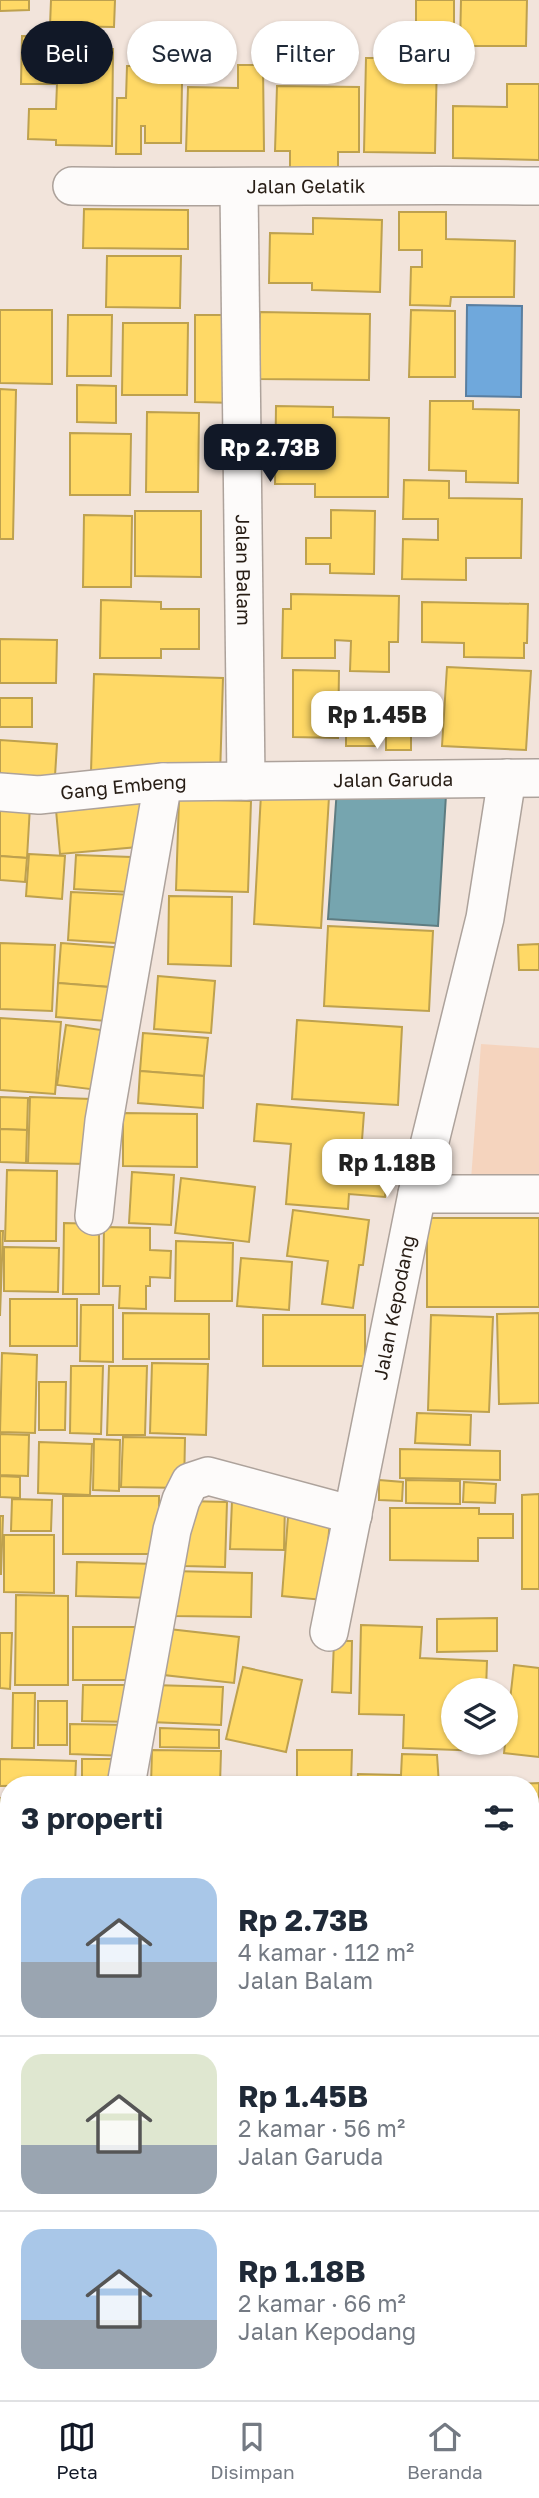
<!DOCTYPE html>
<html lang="id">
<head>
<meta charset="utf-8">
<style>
	:root { --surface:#fff; --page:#f2f2f3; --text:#1f2937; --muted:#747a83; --line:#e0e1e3; --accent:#111827 }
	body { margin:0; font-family:"Golos Text",sans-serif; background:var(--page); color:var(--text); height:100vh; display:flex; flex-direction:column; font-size:26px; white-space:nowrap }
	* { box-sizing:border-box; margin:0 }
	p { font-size:23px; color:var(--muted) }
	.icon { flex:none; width:38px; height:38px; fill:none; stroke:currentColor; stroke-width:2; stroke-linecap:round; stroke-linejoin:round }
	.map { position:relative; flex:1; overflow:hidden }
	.side { position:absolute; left:0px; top:1776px; width:539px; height:625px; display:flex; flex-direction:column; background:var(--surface); border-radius:28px 28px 0 0; box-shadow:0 2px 5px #0004 }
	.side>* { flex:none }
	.banner { position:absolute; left:21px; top:21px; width:497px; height:63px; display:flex; gap:14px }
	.tools { position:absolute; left:441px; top:1678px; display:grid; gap:14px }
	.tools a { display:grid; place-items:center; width:77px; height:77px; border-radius:50%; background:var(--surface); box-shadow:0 2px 5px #0004; font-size:35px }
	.price { position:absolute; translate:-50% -60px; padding:0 16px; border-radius:14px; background:#fff; color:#222; font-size:23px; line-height:46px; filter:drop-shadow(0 2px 4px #0008) }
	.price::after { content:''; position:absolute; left:50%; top:42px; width:21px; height:16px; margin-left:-10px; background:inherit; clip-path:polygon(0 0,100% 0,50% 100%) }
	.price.current { background:var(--accent); color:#fff }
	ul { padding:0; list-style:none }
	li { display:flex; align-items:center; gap:21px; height:175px; padding:0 21px }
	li+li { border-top:2px solid var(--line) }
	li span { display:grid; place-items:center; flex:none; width:196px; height:140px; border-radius:21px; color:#555 }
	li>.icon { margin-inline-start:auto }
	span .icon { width:84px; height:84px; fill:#fffc; stroke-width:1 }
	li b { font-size:30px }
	h2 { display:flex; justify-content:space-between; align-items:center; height:84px; padding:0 21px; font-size:30px }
	.tag { padding:0 24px; border-radius:32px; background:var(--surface); box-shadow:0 2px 5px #0004; font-size:24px; line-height:63px }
	.tag.current { background:var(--accent); color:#fff }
	.tabs { display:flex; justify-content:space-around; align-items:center; height:98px; border-top:2px solid var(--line); background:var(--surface); font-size:19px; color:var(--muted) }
	.tabs a { display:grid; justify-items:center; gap:4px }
	.tabs .current { color:var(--accent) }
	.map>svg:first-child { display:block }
</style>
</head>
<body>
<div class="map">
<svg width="539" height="2400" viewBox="0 0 539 2400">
	<rect width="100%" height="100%" fill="#f2e4db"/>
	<!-- green -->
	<path fill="#f5d4be" d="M 481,1044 L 539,1048 L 539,1185 L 471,1180 Z"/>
	<!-- homes -->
	<g fill="#ffd966" stroke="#bea14e" stroke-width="2">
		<path d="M 0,0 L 29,0 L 29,10 L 0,11 Z"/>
		<path d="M 51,0 L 115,0 L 114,27 L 50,26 Z"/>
		<rect x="416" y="0" width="38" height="37"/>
		<path d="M 461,0 L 527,0 L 526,46 L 460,46 Z"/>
		<path d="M 22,36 L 70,37 L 70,49 L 113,49 L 112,146 L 56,145 L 56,140 L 28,139 L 29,109 L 56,109 L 57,84 L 21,84 Z"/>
		<path d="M 366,58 L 437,58 L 435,153 L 364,152 Z"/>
		<path d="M 238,65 L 263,65 L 264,151 L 186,151 L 188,87 L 238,88 Z"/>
		<path d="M 127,66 L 164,66 L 163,83 L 182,83 L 181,143 L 145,143 L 145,126 L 141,126 L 141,154 L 116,154 L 117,98 L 126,98 Z"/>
		<path d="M 507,84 L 539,84 L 539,160 L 453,158 L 453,106 L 507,107 Z"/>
		<path d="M 277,86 L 359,87 L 359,152 L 338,152 L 338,171 L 290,170 L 290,151 L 275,151 Z"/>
		<path d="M 84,209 L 188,210 L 188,249 L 83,248 Z"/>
		<path d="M 399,212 L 446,212 L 446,239 L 515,241 L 514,297 L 451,297 L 450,306 L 410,305 L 411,267 L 422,267 L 422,250 L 399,250 Z"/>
		<path d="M 313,218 L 382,220 L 380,292 L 312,290 L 312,283 L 269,283 L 270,233 L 313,234 Z"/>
		<path d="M 107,256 L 181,256 L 180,308 L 106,307 Z"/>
		<path d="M 0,310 L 52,310 L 52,384 L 0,383 Z"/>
		<path d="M 411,310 L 455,311 L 455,377 L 409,377 Z"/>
		<path d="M 260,312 L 370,314 L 369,380 L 259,379 Z"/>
		<path d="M 68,315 L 112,315 L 111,376 L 67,376 Z"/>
		<path d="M 195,315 L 237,315 L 235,403 L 195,402 Z"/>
		<path d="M 123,323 L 188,323 L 187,395 L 122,395 Z"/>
		<path d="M 77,385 L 116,386 L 116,423 L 77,422 Z"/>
		<path d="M 0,389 L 16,390 L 13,539 L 0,539 Z"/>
		<path d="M 430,401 L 473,401 L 473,409 L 519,410 L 518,483 L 466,482 L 466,471 L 429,470 Z"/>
		<path d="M 276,406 L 333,407 L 333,417 L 389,418 L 388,497 L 315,497 L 315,484 L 275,484 Z"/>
		<path d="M 147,412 L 199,413 L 198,492 L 146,492 Z"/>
		<path d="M 70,433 L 131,434 L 130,495 L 70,495 Z"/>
		<path d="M 404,480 L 449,481 L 449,498 L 522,499 L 521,558 L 466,558 L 466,580 L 402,579 L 403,539 L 438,540 L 438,519 L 403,519 Z"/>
		<path d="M 331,510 L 375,511 L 374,574 L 330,573 L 330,564 L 306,564 L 306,538 L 331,538 Z"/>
		<path d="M 135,511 L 201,511 L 201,577 L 135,576 Z"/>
		<path d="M 84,515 L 132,516 L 131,587 L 83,587 Z"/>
		<path d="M 291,594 L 399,596 L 398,642 L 389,642 L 389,672 L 350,671 L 351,641 L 335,640 L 335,658 L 282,658 L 283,609 L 291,609 Z"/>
		<path d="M 101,600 L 161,602 L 161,609 L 199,609 L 199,649 L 161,649 L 161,658 L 100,658 Z"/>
		<path d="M 422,602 L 528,604 L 527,643 L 524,643 L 524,658 L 464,657 L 464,643 L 422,642 Z"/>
		<path d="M 0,639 L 57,640 L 56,683 L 0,683 Z"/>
		<path d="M 447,667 L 531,671 L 526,750 L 442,746 Z"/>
		<path d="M 293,670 L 339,671 L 338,738 L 293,737 Z"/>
		<path d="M 94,674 L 223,678 L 220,776 L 91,772 Z"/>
		<rect x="386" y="692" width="25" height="58"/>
		<path d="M 346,694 L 377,694 L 376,746 L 346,746 Z"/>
		<rect x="0" y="698" width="32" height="29"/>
		<path d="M 0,740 L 57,744 L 54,792 L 0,788 Z"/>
		<path d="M 144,792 L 149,846 L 60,854 L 55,799 Z"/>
		<path d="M 261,794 L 329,797 L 321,928 L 254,924 Z"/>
		<path d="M 179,799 L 251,801 L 248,892 L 176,890 Z"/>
		<path d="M 0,804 L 30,806 L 27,858 L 0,856 Z"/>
		<path d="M 29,854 L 65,856 L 62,899 L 26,896 Z"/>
		<path d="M 76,855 L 131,857 L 129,892 L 74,889 Z"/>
		<path d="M 0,856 L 27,858 L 25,882 L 0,880 Z"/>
		<path d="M 71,892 L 134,895 L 131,944 L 68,940 Z"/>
		<path d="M 169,896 L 232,897 L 231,966 L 168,964 Z"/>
		<path d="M 328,926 L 433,931 L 429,1011 L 324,1006 Z"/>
		<path d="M 0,943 L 55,945 L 52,1011 L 0,1009 Z"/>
		<path d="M 61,943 L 125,948 L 122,988 L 58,983 Z"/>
		<path d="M 539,944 L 539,970 L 519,970 L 518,945 Z"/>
		<path d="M 158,976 L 215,981 L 211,1033 L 154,1029 Z"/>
		<path d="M 58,983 L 122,988 L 119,1022 L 56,1017 Z"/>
		<path d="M 0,1018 L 61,1022 L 55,1094 L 0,1090 Z"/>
		<path d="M 297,1020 L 402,1027 L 398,1105 L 292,1099 Z"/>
		<path d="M 66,1025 L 115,1032 L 106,1091 L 57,1085 Z"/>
		<path d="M 143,1033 L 208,1038 L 204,1076 L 140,1071 Z"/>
		<path d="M 140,1071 L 204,1076 L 203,1108 L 138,1103 Z"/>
		<path d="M 0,1097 L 28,1098 L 27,1130 L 0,1129 Z"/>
		<path d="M 30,1097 L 92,1099 L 90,1164 L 28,1163 Z"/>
		<path d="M 257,1104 L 364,1113 L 362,1140 L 390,1142 L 385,1197 L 349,1194 L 348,1209 L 286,1204 L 291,1144 L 254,1141 Z"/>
		<path d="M 123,1113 L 197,1114 L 197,1167 L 123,1166 Z"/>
		<path d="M 0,1129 L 27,1130 L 26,1163 L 0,1162 Z"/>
		<path d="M 7,1170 L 57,1171 L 56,1241 L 5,1241 Z"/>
		<path d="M 132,1172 L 174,1175 L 171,1225 L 129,1223 Z"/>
		<path d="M 181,1178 L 255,1187 L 249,1242 L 175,1233 Z"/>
		<path d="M 293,1210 L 369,1220 L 363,1265 L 359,1265 L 353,1308 L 322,1304 L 328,1261 L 287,1256 Z"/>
		<rect x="427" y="1218" width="112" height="89"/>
		<path d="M 64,1223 L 99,1224 L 99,1294 L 63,1294 Z"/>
		<path d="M 104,1227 L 150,1228 L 150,1250 L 171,1251 L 170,1278 L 150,1277 L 150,1286 L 146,1286 L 146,1309 L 119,1308 L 120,1286 L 103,1286 Z"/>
		<path d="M 0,1231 L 3,1231 L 0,1316 Z"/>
		<path d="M 176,1241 L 233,1243 L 232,1301 L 175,1301 Z"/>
		<path d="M 4,1247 L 59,1248 L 58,1292 L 4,1291 Z"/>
		<path d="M 241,1258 L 292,1262 L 289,1310 L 237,1306 Z"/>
		<rect x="10" y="1299" width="67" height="47"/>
		<path d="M 81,1305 L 113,1305 L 113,1362 L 80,1361 Z"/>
		<path d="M 123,1313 L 209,1314 L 209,1359 L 123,1359 Z"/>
		<path d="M 539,1313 L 539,1403 L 499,1404 L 497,1314 Z"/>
		<rect x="263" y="1315" width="102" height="51"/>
		<path d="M 431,1315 L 493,1317 L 489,1412 L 428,1410 Z"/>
		<path d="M 2,1353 L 37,1355 L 35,1433 L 0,1432 Z"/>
		<path d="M 152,1363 L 208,1364 L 206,1435 L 150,1433 Z"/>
		<path d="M 71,1366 L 103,1366 L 101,1434 L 70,1433 Z"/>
		<path d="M 109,1366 L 147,1366 L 145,1435 L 107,1435 Z"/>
		<path d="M 39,1382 L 66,1382 L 65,1430 L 39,1430 Z"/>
		<path d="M 417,1413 L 471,1415 L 470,1445 L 415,1443 Z"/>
		<path d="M 0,1434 L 29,1435 L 28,1476 L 0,1475 Z"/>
		<path d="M 123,1437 L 185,1438 L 184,1488 L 121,1487 Z"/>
		<path d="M 94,1439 L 120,1440 L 119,1491 L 93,1490 Z"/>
		<path d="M 39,1442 L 92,1444 L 90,1495 L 38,1493 Z"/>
		<path d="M 400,1449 L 500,1451 L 500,1480 L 400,1478 Z"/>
		<path d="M 0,1476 L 20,1477 L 20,1498 L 0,1497 Z"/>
		<path d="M 379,1480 L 403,1482 L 402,1501 L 379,1500 Z"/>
		<path d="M 406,1480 L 460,1481 L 460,1504 L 406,1503 Z"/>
		<path d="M 464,1482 L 496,1484 L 495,1503 L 463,1502 Z"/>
		<path d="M 539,1494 L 539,1589 L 522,1589 L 522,1495 Z"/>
		<rect x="63" y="1496" width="96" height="58"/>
		<path d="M 12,1499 L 52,1500 L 51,1531 L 11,1531 Z"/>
		<path d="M 186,1501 L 227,1502 L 225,1567 L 184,1566 Z"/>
		<path d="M 232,1501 L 285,1503 L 284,1550 L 230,1549 Z"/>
		<path d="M 390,1508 L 479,1508 L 479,1514 L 513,1514 L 513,1538 L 478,1538 L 478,1561 L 390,1560 Z"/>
		<path d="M 0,1516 L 3,1516 L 1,1574 L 0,1574 Z"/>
		<path d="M 288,1517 L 330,1520 L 323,1600 L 282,1596 Z"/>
		<path d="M 4,1535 L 54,1535 L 54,1593 L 4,1592 Z"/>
		<path d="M 77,1562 L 157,1564 L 155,1598 L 76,1596 Z"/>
		<path d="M 172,1571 L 252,1573 L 251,1617 L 172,1616 Z"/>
		<path d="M 16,1595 L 68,1596 L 68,1685 L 15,1685 Z"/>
		<path d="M 497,1618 L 497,1651 L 437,1652 L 437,1619 Z"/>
		<path d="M 361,1625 L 422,1627 L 420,1658 L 487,1661 L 486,1690 L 453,1690 L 453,1743 L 485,1743 L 484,1751 L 403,1748 L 404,1715 L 359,1714 Z"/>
		<rect x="73" y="1627" width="70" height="53"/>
		<path d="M 160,1628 L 239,1637 L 234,1683 L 155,1674 Z"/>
		<path d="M 0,1633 L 12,1633 L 10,1689 L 0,1688 Z"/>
		<path d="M 334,1641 L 352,1641 L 351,1693 L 332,1692 Z"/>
		<path d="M 514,1665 L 539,1668 L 539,1757 L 504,1753 Z"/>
		<path d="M 243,1667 L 302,1680 L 286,1752 L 226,1739 Z"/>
		<path d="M 83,1685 L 135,1685 L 135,1722 L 82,1721 Z"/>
		<path d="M 152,1685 L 223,1687 L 221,1725 L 150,1722 Z"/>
		<path d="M 13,1693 L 35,1693 L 34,1748 L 12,1748 Z"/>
		<rect x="38" y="1701" width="29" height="44"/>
		<path d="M 70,1724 L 128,1725 L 128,1756 L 70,1754 Z"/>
		<path d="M 160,1728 L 219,1730 L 219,1748 L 160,1747 Z"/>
		<path d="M 152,1750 L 221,1751 L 220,1785 L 151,1785 Z"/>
		<path d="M 297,1750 L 352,1750 L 351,1785 L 297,1785 Z"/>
		<path d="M 402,1754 L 437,1755 L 439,1785 L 357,1785 L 358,1774 L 401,1775 Z"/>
		<path d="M 0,1759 L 76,1761 L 75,1785 L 0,1786 Z"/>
		<rect x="82" y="1759" width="38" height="26"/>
		<path d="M 539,1783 L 539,1844 L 530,1844 L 530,1785 L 497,1785 Z"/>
		<path d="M 0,1798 L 9,1805 L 9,1865 L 0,1857 Z"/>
		<rect x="530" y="1927" width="9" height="80"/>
		<rect x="0" y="1989" width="9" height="56"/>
		<path d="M 530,2034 L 539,2035 L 539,2104 L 530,2104 Z"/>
		<path d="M 9,2078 L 9,2135 L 0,2136 L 0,2079 Z"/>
		<rect x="0" y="2156" width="9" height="74"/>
		<rect x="530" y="2157" width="9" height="66"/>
		<rect x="530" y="2228" width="9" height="32"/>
		<rect x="0" y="2246" width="9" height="75"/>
		<path d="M 539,2262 L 539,2388 L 530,2389 L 530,2263 Z"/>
		<path d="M 0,2325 L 9,2325 L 9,2392 L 30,2392 L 30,2400 L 0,2400 Z"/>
		<rect x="317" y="2392" width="31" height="8"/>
	</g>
	<!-- schools -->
	<path fill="#6fa8dc" stroke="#597ea0" stroke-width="2" d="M 467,305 L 522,306 L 521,397 L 466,396 Z"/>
	<!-- public -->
	<path fill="#76a5af" stroke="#5e7c81" stroke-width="2" d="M 337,788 L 446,795 L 438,926 L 328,919 Z"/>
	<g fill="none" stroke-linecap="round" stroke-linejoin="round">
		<defs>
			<g id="street">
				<path id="s1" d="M 72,186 C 228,188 383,184 539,186"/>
				<path id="s2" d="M 239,188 L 246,781"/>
				<path id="s3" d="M 0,792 L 39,795 L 163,782 L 539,778"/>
				<path d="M 417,1194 L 539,1194"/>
				<path d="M 94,1216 L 104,1121 L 163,782"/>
				<path id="s4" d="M 329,1632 L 417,1194 L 485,918 L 507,778"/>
				<path d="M 126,1785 L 172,1530 L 181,1500 L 190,1482 L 208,1476 L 353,1515"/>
				<path d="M 530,1879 L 539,1879"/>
				<path d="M 0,1925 L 9,1925"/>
				<path d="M 530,2131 L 539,2129"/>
				<path d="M 0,2149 L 9,2149"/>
				<path d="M 72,2400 L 76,2392"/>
				<path d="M 527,2400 L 539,2399"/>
			</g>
		</defs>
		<!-- street casing -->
		<use href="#street" stroke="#ada29b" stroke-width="40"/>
		<!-- street -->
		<use href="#street" stroke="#fdfbfa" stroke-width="37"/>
	</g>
	<g text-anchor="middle" stroke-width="7" stroke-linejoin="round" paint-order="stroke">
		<!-- street labels -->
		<g font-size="19" fill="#271d15" stroke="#fff">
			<text dy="7" stroke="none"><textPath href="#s1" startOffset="234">Jalan Gelatik</textPath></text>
			<text dy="7" stroke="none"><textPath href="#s2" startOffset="382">Jalan Balam</textPath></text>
			<text dy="7" stroke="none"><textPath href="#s3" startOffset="394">Jalan Garuda</textPath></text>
			<text dy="7" stroke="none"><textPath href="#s3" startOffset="124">Gang Embeng</textPath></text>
			<text dy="7" stroke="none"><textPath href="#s4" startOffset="331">Jalan Kepodang</textPath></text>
		</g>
	</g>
</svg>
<div class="tools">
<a><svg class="icon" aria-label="layers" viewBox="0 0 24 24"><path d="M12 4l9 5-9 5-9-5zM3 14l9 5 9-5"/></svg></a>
</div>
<b class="price current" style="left:270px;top:484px">Rp 2.73B</b>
<b class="price" style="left:377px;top:751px">Rp 1.45B</b>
<b class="price" style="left:387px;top:1199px">Rp 1.18B</b>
<div class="banner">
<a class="tag current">Beli</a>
<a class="tag">Sewa</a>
<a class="tag">Filter</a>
<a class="tag">Baru</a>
</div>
<section class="side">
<h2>3 properti<svg class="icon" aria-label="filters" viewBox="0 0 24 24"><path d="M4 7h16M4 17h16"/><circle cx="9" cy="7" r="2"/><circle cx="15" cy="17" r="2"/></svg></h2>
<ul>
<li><span style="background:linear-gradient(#a9c7e8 60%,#9aa5b1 0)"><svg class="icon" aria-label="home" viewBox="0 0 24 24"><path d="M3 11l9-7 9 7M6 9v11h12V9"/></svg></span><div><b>Rp 2.73B</b><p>4 kamar · 112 m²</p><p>Jalan Balam</p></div></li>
<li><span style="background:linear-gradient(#dfe7d0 65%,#9aa5b1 0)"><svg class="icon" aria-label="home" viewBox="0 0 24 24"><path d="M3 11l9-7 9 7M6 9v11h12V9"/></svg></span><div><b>Rp 1.45B</b><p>2 kamar · 56 m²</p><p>Jalan Garuda</p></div></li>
<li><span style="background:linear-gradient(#a9c7e8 65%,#9aa5b1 0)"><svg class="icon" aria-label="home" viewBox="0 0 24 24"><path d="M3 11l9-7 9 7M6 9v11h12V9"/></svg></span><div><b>Rp 1.18B</b><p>2 kamar · 66 m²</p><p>Jalan Kepodang</p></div></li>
</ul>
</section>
</div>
<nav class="tabs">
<a class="current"><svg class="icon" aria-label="map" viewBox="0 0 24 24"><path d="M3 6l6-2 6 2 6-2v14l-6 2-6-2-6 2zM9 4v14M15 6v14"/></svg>Peta</a>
<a><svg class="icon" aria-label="saved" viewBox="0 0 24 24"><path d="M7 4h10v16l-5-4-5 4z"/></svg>Disimpan</a>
<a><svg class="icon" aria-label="home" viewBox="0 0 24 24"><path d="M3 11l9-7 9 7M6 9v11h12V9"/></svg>Beranda</a>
</nav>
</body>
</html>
